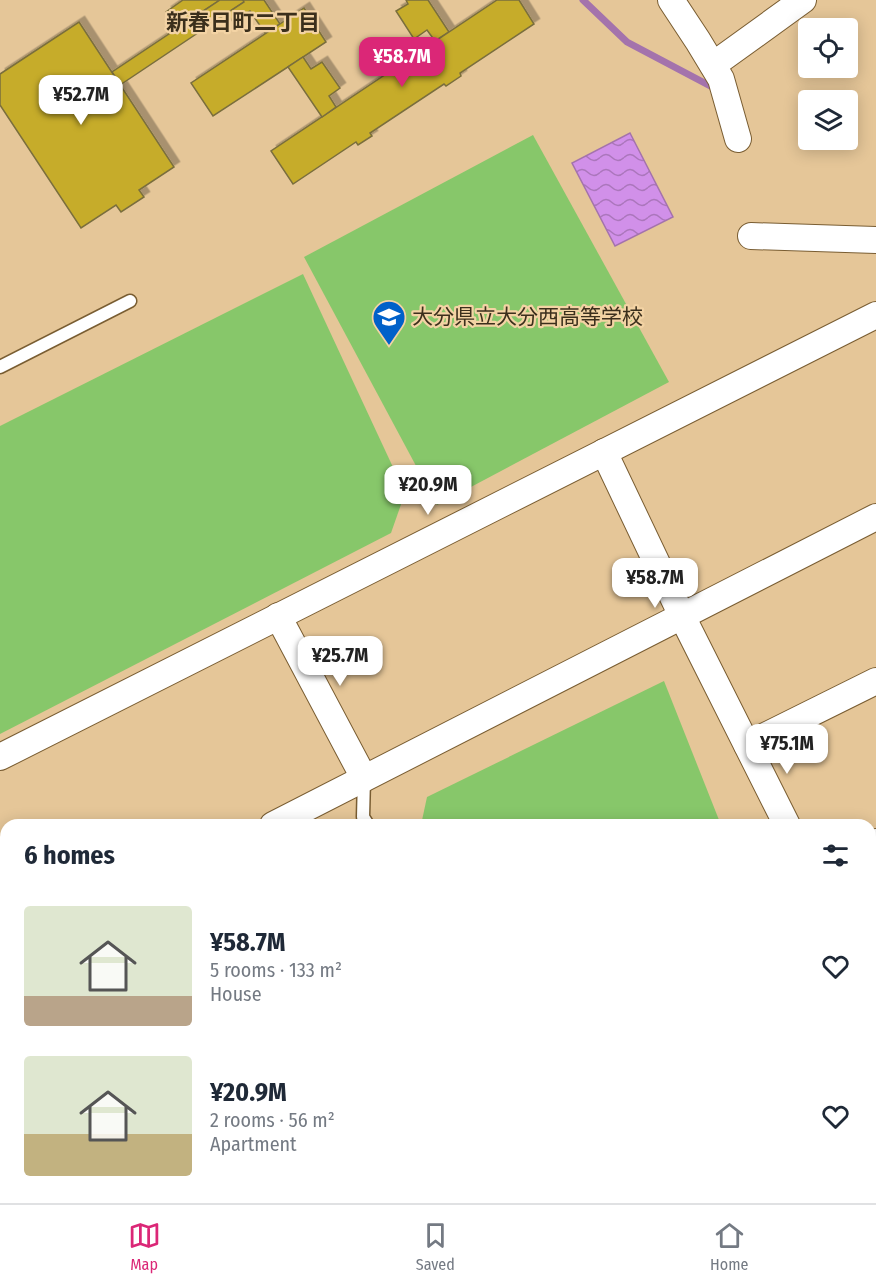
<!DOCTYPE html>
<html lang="en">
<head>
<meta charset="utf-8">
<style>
	:root { --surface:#fff; --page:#f6f6f7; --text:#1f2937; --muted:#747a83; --line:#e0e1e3; --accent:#db2777 }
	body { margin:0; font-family:"Fira Sans Condensed","Noto Sans JP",sans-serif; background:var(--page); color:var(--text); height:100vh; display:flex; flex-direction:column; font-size:22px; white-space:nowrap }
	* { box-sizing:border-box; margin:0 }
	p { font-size:20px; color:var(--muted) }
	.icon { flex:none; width:33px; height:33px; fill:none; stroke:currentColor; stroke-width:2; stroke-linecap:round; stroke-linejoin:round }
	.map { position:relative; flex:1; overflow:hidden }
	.panel { position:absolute; left:0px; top:819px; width:876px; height:384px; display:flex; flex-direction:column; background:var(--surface); border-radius:18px 18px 0 0; box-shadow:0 3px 15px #0003 }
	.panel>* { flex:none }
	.buttons { position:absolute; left:798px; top:18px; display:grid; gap:12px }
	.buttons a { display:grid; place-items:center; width:60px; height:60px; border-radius:6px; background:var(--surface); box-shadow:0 3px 15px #0003; font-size:30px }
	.price { position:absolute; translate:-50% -51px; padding:0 14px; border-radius:12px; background:#fff; color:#222; font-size:20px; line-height:39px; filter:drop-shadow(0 2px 3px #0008) }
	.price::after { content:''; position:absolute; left:50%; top:36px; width:18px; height:14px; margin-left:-9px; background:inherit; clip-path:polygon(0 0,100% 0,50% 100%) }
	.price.active { background:var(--accent); color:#fff }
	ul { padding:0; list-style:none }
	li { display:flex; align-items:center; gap:18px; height:150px; padding:0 24px }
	li span { display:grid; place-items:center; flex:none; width:168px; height:120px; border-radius:6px; color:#555 }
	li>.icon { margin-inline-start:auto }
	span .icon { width:72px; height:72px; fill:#fffc; stroke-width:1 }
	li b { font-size:26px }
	h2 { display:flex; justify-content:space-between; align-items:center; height:72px; padding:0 24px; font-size:26px }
	.tabs { display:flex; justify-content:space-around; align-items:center; height:84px; border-top:2px solid var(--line); background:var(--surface); font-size:16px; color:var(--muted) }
	.tabs a { display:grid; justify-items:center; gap:3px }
	.tabs .active { color:var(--accent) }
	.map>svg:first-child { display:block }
</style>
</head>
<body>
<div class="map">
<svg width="876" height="1203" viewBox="0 0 876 1203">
	<defs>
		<pattern id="water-waves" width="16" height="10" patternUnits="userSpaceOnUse" patternTransform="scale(1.5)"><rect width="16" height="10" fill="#d190e9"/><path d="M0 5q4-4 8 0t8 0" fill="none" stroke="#ab76bc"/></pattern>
		<filter id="shadow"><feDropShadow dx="5.5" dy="-5.5" stdDeviation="0" flood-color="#0004"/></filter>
	</defs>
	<rect width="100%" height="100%" fill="#e5c698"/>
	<!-- park -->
	<g fill="#87c76a">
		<path d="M 533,135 L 669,382 L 437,505 L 304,257 Z"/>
		<path d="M 303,274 L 405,493 L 391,533 L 0,734 L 0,426 Z"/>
		<path d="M 664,681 L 721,825 L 421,825 L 427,797 Z"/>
		<path d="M 870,1069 L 876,1081 L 876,1203 L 566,1203 L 563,1197 L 870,1197 Z"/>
	</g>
	<!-- water -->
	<path fill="url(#water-waves)" stroke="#a473ac" stroke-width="1.5" d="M 630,133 L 673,217 L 615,246 L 572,163 Z"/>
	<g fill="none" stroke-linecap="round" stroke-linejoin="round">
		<!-- stream -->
		<path stroke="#a473ac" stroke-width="7" d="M 583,0 L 627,42 L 716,89"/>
	</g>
	<!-- building -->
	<g fill="#c6ac29" stroke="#7a6e3d" stroke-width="1.5" filter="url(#shadow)">
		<path d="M 183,0 L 220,0 L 177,28 L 166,12 Z"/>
		<path d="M 220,0 L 243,0 L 244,2 L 120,85 L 112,72 Z"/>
		<path d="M 243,0 L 264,0 L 280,24 L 265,33 L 250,11 L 233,22 L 227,13 L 244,2 Z"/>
		<path d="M 406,0 L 428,0 L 449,32 L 435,41 L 427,30 L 414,39 L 396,11 L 408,4 Z"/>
		<path d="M 497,0 L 519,0 L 534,24 L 460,73 L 461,76 L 446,86 L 444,84 L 370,133 L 372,136 L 358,145 L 356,142 L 293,184 L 271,151 Z"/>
		<path d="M 304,8 L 326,42 L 213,116 L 191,83 Z"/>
		<path d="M 79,22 L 174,167 L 139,190 L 144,197 L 121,212 L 116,205 L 81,228 L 0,105 L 0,74 Z"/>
		<path d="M 303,57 L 311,69 L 322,62 L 340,88 L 329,96 L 336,107 L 322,117 L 288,67 Z"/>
		<path d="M 238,1197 L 272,1197 L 275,1203 L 241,1203 Z"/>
		<path d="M 308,1197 L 405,1197 L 408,1203 L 306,1203 L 310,1201 Z"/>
	</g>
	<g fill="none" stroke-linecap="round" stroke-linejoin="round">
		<defs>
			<g id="lane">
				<path d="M 0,367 L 130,301"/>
				<path d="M 364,778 L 363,817 L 368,825"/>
			</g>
			<g id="street">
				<path d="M 671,0 L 698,41 L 721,79 L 738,139"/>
				<path d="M 713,65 L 803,0"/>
				<path d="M 751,236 L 876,240"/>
				<path d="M 604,452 L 682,616 L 787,825"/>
				<path d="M 278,616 L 364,778"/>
				<path d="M 747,745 L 876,681"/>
				<path d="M 0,757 L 876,315"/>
				<path d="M 273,825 L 876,517"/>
				<path d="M 870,845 L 876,842"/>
				<path d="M 870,988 L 876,1000"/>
			</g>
			<g id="secondary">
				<path d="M 0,896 L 6,907"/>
				<path d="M 156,1197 L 159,1203"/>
			</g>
		</defs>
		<!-- lane casing -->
		<use href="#lane" stroke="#795d32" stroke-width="15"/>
		<!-- street casing -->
		<use href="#street" stroke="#795d32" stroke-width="28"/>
		<!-- secondary casing -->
		<use href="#secondary" stroke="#795d32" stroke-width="36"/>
		<!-- lane -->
		<use href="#lane" stroke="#fff" stroke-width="12"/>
		<!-- street -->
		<use href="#street" stroke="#fff" stroke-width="26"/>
		<!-- secondary -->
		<use href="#secondary" stroke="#fff" stroke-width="33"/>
	</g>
	<!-- icons -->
	<defs>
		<symbol id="school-pin" viewBox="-11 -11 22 30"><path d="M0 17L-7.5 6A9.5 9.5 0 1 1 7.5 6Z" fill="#0061c9" stroke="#f3d3a4"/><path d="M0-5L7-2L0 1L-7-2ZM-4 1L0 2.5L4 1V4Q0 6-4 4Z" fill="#fff"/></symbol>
	</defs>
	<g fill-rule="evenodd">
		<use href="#school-pin" x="370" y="298" width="38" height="52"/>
	</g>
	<g text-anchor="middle" stroke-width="4.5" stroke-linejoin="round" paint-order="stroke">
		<!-- poi labels -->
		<g font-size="21" fill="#3b2f1c" stroke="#f3d3a4" text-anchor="start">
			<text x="412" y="324">大分県立大分西高等学校</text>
		</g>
		<!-- neighbourhood labels -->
		<g font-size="22" font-weight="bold" fill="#3b2f1c" stroke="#f3d3a4">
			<text x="243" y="30">新春日町二丁目</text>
		</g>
	</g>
</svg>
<div class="buttons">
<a><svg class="icon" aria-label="locate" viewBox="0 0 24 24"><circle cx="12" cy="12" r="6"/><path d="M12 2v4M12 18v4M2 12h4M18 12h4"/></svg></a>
<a><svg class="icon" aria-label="layers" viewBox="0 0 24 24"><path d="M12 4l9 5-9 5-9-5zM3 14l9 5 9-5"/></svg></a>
</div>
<b class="price active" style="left:402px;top:88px">¥58.7M</b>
<b class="price" style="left:81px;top:126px">¥52.7M</b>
<b class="price" style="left:428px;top:516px">¥20.9M</b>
<b class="price" style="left:655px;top:609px">¥58.7M</b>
<b class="price" style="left:340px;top:687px">¥25.7M</b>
<b class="price" style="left:787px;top:775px">¥75.1M</b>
<section class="panel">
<h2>6 homes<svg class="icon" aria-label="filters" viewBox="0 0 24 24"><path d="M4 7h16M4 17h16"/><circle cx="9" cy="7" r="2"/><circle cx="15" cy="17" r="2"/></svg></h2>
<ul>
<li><span style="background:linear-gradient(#dfe7d0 75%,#b9a48a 0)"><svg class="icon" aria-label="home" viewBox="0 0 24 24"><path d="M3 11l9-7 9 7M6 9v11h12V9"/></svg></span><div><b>¥58.7M</b><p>5 rooms · 133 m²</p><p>House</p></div><svg class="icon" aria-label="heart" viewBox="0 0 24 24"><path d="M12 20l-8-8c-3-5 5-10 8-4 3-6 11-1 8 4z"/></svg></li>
<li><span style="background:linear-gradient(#dfe7d0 65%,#c2b280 0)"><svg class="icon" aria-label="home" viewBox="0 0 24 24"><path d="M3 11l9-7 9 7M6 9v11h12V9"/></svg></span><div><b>¥20.9M</b><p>2 rooms · 56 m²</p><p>Apartment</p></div><svg class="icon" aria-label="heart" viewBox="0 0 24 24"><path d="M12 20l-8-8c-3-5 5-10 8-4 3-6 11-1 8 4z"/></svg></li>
</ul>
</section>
</div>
<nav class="tabs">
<a class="active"><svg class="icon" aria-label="map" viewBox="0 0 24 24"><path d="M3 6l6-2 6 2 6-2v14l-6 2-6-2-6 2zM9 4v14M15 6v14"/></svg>Map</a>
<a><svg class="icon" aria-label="saved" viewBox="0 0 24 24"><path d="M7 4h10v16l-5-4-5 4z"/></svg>Saved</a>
<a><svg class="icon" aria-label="home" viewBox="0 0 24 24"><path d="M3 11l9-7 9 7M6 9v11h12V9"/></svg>Home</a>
</nav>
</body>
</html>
